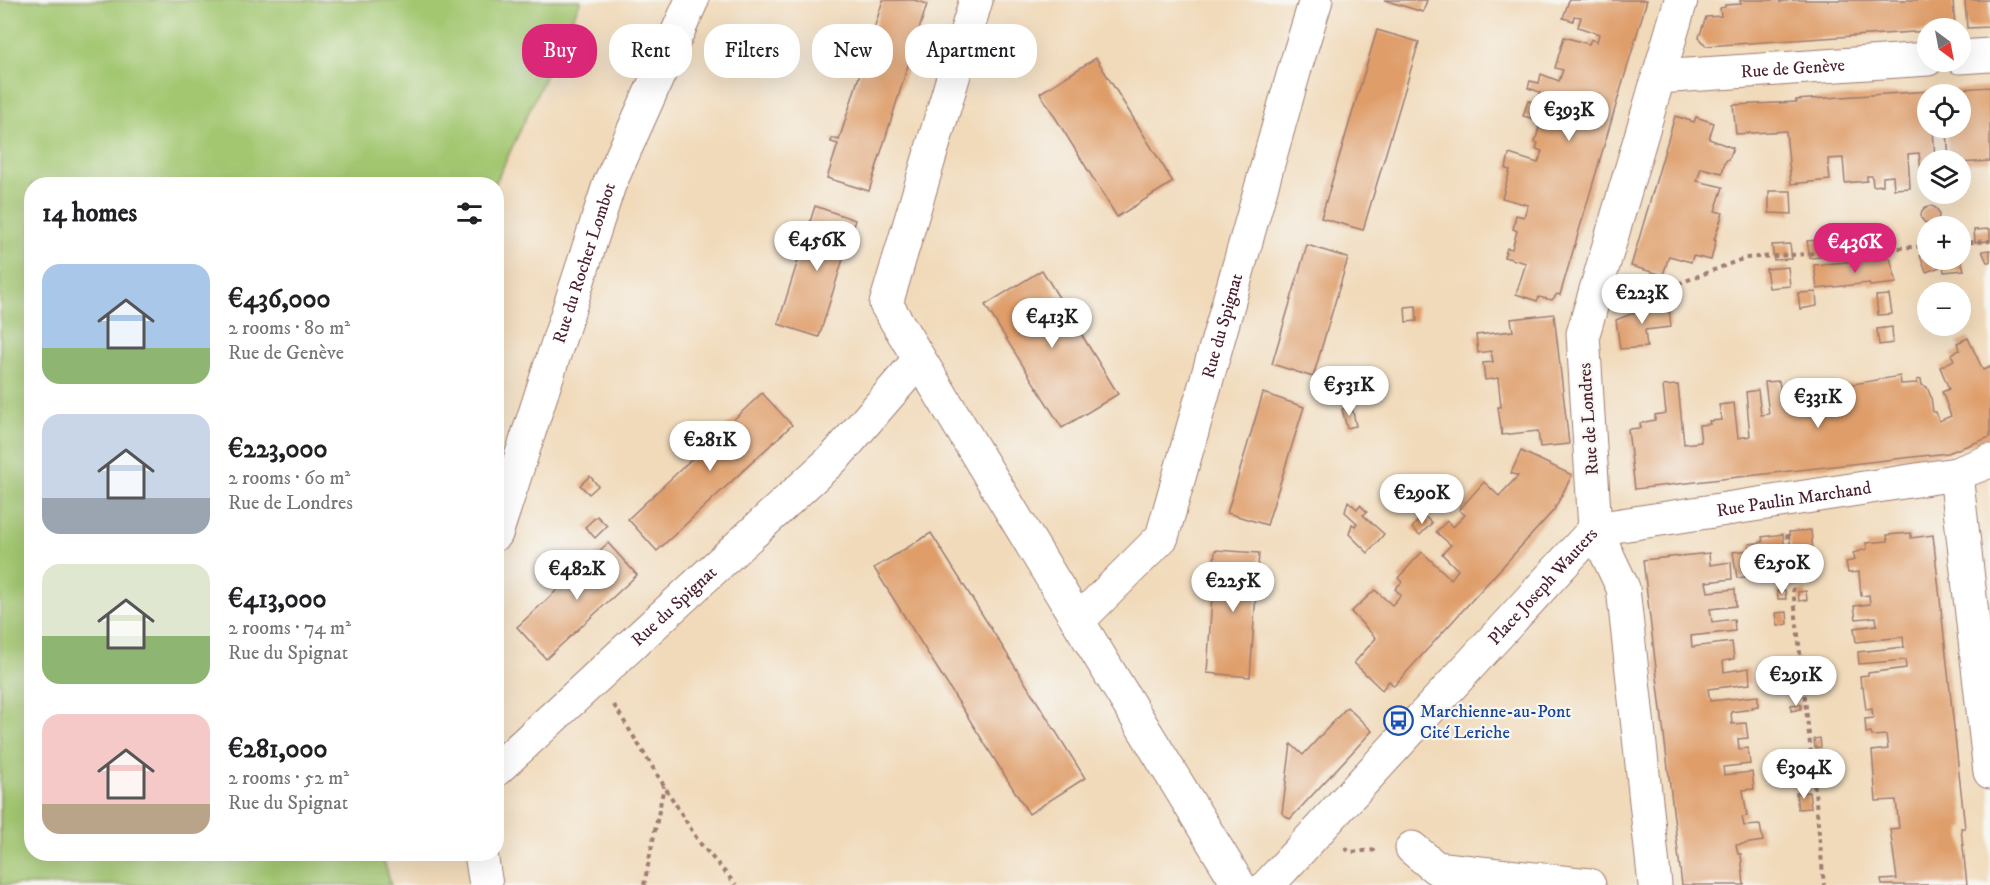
<!DOCTYPE html>
<html lang="en">
<head>
<meta charset="utf-8">
<style>
	:root { --surface:#fff; --page:#f6f6f6; --text:#202124; --muted:#757577; --accent:#db2777 }
	body { margin:0; font-family:"IM FELL DW Pica",serif; background:var(--page); color:var(--text); height:100vh; display:flex; flex-direction:column; font-size:22px; white-space:nowrap }
	* { box-sizing:border-box; margin:0 }
	p { font-size:20px; color:var(--muted) }
	.icon { flex:none; width:33px; height:33px; fill:none; stroke:currentColor; stroke-width:2; stroke-linecap:round; stroke-linejoin:round }
	.map { position:relative; flex:1; overflow:hidden }
	.drawer { position:absolute; left:24px; top:177px; width:480px; height:684px; display:flex; flex-direction:column; background:var(--surface); border-radius:24px; box-shadow:0 6px 24px #0002 }
	.drawer>* { flex:none }
	.top-card { position:absolute; left:522px; top:24px; width:570px; height:54px; display:flex; gap:12px }
	.needle { width:39px; rotate:148deg }
	.fabs { position:absolute; left:1917px; top:18px; display:grid; gap:12px }
	.fabs a { display:grid; place-items:center; width:54px; height:54px; border-radius:50%; background:var(--surface); box-shadow:0 6px 24px #0002; font-size:30px }
	.price { position:absolute; translate:-50% -51px; padding:0 14px; border-radius:21px; background:#fff; color:#222; font-size:20px; line-height:39px; filter:drop-shadow(0 2px 3px #0008) }
	.price::after { content:''; position:absolute; left:50%; top:36px; width:18px; height:14px; margin-left:-9px; background:inherit; clip-path:polygon(0 0,100% 0,50% 100%) }
	.price.selected { background:var(--accent); color:#fff }
	ul { padding:0; list-style:none }
	li { display:flex; align-items:center; gap:18px; height:150px; padding:0 18px }
	li span { display:grid; place-items:center; flex:none; width:168px; height:120px; border-radius:18px; color:#555 }
	li>.icon { margin-inline-start:auto }
	span .icon { width:72px; height:72px; fill:#fffc; stroke-width:1 }
	li b { font-size:26px }
	h2 { display:flex; justify-content:space-between; align-items:center; height:72px; padding:0 18px; font-size:26px }
	.chip { padding:0 21px; border-radius:24px; background:var(--surface); box-shadow:0 6px 24px #0002; font-size:21px; line-height:54px }
	.chip.selected { background:var(--accent); color:#fff }
	.map>svg:first-child { display:block }
</style>
</head>
<body>
<div class="map">
<svg width="1990" height="885" viewBox="0 0 1990 885">
	<rect width="100%" height="100%" fill="#f6f6f2"/>
	<filter id="ink" filterUnits="userSpaceOnUse"><feTurbulence type="fractalNoise" baseFrequency=".0167" numOctaves="2"/><feDisplacementMap in="SourceGraphic" scale="12" xChannelSelector="R" yChannelSelector="G"/><feConvolveMatrix kernelMatrix="1 2 1 2 8 2 1 2 1" color-interpolation-filters="sRGB"/></filter>
	<filter id="wash" filterUnits="userSpaceOnUse"><feTurbulence type="fractalNoise" baseFrequency=".008" numOctaves="4" result="noise"/><feDisplacementMap in="SourceGraphic" scale="24" xChannelSelector="R" yChannelSelector="G"/><feGaussianBlur stdDeviation="1.35" result="paint"/><feColorMatrix in="noise" values="0 0 0 0 0 0 0 0 0 0 0 0 0 0 0 0 0 1.4 0 .05"/><feComposite in="paint" operator="in"/></filter>
	<g filter="url(#wash)">
		<rect width="100%" height="100%" fill="#f1daba"/>
		<!-- green -->
		<path fill="#a3c771" stroke="#76734e" stroke-width="1.5" d="M 0,0 L 581,0 L 495,184 L 32,184 L 32,854 L 382,854 L 391,885 L 0,885 Z"/>
		<g id="blocks">
			<!-- building -->
			<g fill="#df9d69">
				<path d="M 883,0 L 914,0 L 927,4 L 869,191 L 827,178 L 838,144 L 831,142 L 832,138 L 839,140 Z"/>
				<path d="M 1384,0 L 1427,0 L 1423,12 Z"/>
				<path d="M 1569,0 L 1647,0 L 1560,295 L 1557,294 L 1552,300 L 1539,297 L 1537,301 L 1516,294 L 1526,263 L 1504,257 L 1507,248 L 1512,249 L 1517,231 L 1513,229 L 1516,215 L 1524,217 L 1528,205 L 1502,198 L 1510,170 L 1506,169 L 1509,154 L 1538,163 L 1542,151 L 1536,149 L 1538,143 L 1535,142 L 1541,121 L 1523,116 L 1528,101 L 1537,103 L 1540,92 L 1528,88 L 1530,81 L 1539,83 L 1541,74 L 1559,81 L 1563,70 L 1555,68 L 1564,37 L 1589,44 L 1591,39 L 1597,42 L 1599,34 L 1578,27 L 1581,17 L 1574,16 L 1573,21 L 1563,18 Z"/>
				<path d="M 1740,0 L 1780,0 L 1780,2 L 1791,0 L 1953,0 L 1955,28 L 1928,28 L 1928,31 L 1706,46 L 1699,37 L 1706,17 L 1721,16 L 1720,8 L 1725,7 L 1725,5 L 1741,4 Z"/>
				<path d="M 1965,0 L 1990,0 L 1990,27 L 1967,28 Z"/>
				<path d="M 1377,30 L 1419,42 L 1363,230 L 1321,218 Z"/>
				<path d="M 1096,58 L 1173,182 L 1117,217 L 1040,93 Z"/>
				<path d="M 1990,87 L 1990,161 L 1960,163 L 1960,160 L 1949,160 L 1947,132 L 1945,132 L 1944,128 L 1960,128 L 1960,94 L 1928,94 L 1928,128 L 1933,128 L 1935,160 L 1928,160 L 1928,170 L 1921,171 L 1919,153 L 1908,154 L 1910,188 L 1894,189 L 1893,176 L 1883,177 L 1883,185 L 1873,186 L 1872,176 L 1867,176 L 1867,181 L 1845,183 L 1843,158 L 1828,159 L 1830,180 L 1791,184 L 1786,131 L 1736,134 L 1733,105 L 1797,102 L 1796,100 Z"/>
				<path d="M 1675,116 L 1694,122 L 1696,117 L 1714,123 L 1709,139 L 1733,148 L 1730,157 L 1725,162 L 1722,173 L 1701,168 L 1697,181 L 1723,187 L 1715,211 L 1723,213 L 1714,240 L 1716,240 L 1711,260 L 1693,256 L 1691,262 L 1669,256 L 1663,275 L 1631,266 Z"/>
				<path d="M 1769,191 L 1791,191 L 1792,214 L 1769,213 Z"/>
				<path d="M 815,206 L 855,220 L 819,337 L 778,324 Z"/>
				<circle cx="1930" cy="215" r="9"/>
				<path d="M 1990,229 L 1990,241 L 1975,242 L 1974,230 Z"/>
				<path d="M 1833,239 L 1834,256 L 1810,258 L 1807,241 Z"/>
				<path d="M 1790,244 L 1792,259 L 1774,260 L 1772,245 Z"/>
				<path d="M 1307,245 L 1348,258 L 1313,377 L 1272,364 Z"/>
				<path d="M 1990,250 L 1990,262 L 1987,262 L 1982,251 Z"/>
				<path d="M 1928,255 L 1928,260 L 1937,260 L 1940,267 L 1926,272 L 1920,256 Z"/>
				<path d="M 1890,258 L 1897,283 L 1870,286 L 1869,283 L 1817,289 L 1814,265 Z"/>
				<path d="M 1942,260 L 1961,260 L 1964,270 L 1944,272 Z"/>
				<path d="M 1788,267 L 1790,286 L 1769,288 L 1766,269 Z"/>
				<path d="M 1042,270 L 1118,394 L 1062,428 L 985,305 Z"/>
				<path d="M 1816,292 L 1817,306 L 1800,309 L 1798,293 Z"/>
				<path d="M 1889,295 L 1892,314 L 1878,315 L 1876,296 Z"/>
				<path d="M 1668,299 L 1671,327 L 1645,330 L 1647,347 L 1620,349 L 1616,320 Z"/>
				<path d="M 1416,306 L 1417,321 L 1406,322 L 1405,307 Z"/>
				<path d="M 1554,314 L 1569,444 L 1540,447 L 1538,431 L 1502,435 L 1498,407 L 1501,407 L 1498,378 L 1485,380 L 1483,363 L 1493,362 L 1491,351 L 1478,353 L 1476,335 L 1513,331 L 1511,319 Z"/>
				<path d="M 1892,327 L 1893,343 L 1879,345 L 1877,329 Z"/>
				<path d="M 1968,338 L 1983,370 L 1990,367 L 1990,437 L 1948,453 L 1635,489 L 1628,429 L 1641,428 L 1640,423 L 1655,420 L 1655,415 L 1666,413 L 1663,386 L 1678,385 L 1684,444 L 1701,442 L 1699,425 L 1710,424 L 1709,421 L 1722,420 L 1719,405 L 1734,403 L 1738,438 L 1750,436 L 1746,392 L 1758,390 L 1761,415 L 1769,414 L 1765,382 L 1779,381 L 1783,408 L 1792,406 L 1789,385 L 1801,383 L 1804,401 L 1830,398 L 1828,386 L 1841,384 L 1842,386 L 1900,376 L 1901,384 L 1917,383 L 1917,380 L 1921,379 L 1922,385 L 1927,387 L 1931,397 L 1933,412 L 1936,412 L 1939,421 L 1951,416 L 1942,392 L 1949,389 L 1940,367 L 1954,360 L 1951,354 L 1960,350 L 1957,343 Z"/>
				<path d="M 762,393 L 792,425 L 657,551 L 628,519 Z"/>
				<path d="M 1263,393 L 1304,407 L 1267,525 L 1227,513 Z"/>
				<path d="M 1352,407 L 1356,426 L 1347,428 L 1342,409 Z"/>
				<path d="M 1521,451 L 1572,475 L 1554,510 L 1394,686 L 1389,681 L 1382,690 L 1354,663 L 1376,638 L 1351,612 L 1375,590 L 1392,605 L 1401,595 L 1395,589 L 1402,582 L 1398,578 L 1422,552 L 1451,579 L 1458,570 L 1442,554 L 1451,545 L 1436,532 L 1447,521 L 1453,527 L 1465,515 L 1459,510 L 1484,482 L 1499,496 L 1518,476 L 1511,473 Z"/>
				<path d="M 590,476 L 598,486 L 589,494 L 580,485 Z"/>
				<path d="M 1348,501 L 1357,509 L 1360,505 L 1367,512 L 1363,515 L 1384,534 L 1368,553 L 1349,534 L 1352,524 L 1355,526 L 1357,523 L 1345,512 Z"/>
				<path d="M 1423,515 L 1432,523 L 1420,535 L 1412,528 Z"/>
				<path d="M 597,516 L 607,526 L 595,538 L 585,527 Z"/>
				<path d="M 1811,530 L 1814,563 L 1810,564 L 1811,577 L 1797,579 L 1796,566 L 1793,566 L 1789,532 Z"/>
				<path d="M 931,533 L 1085,778 L 1029,814 L 874,568 Z"/>
				<path d="M 1911,533 L 1911,538 L 1933,535 L 1965,828 L 1961,828 L 1967,885 L 1882,885 L 1881,880 L 1897,879 L 1890,829 L 1899,828 L 1896,800 L 1876,801 L 1872,751 L 1888,749 L 1886,735 L 1872,736 L 1871,732 L 1866,733 L 1865,719 L 1873,718 L 1872,709 L 1866,710 L 1863,687 L 1861,687 L 1860,676 L 1868,675 L 1868,673 L 1906,668 L 1905,660 L 1859,664 L 1858,652 L 1904,647 L 1903,637 L 1856,642 L 1854,628 L 1877,625 L 1876,617 L 1856,619 L 1854,606 L 1870,604 L 1869,595 L 1861,596 L 1859,572 L 1848,573 L 1846,562 L 1855,560 L 1853,553 L 1867,549 L 1866,543 L 1888,541 L 1887,535 Z"/>
				<path d="M 1783,534 L 1788,574 L 1770,577 L 1769,574 L 1737,578 L 1733,552 L 1750,550 L 1749,544 L 1763,542 L 1762,537 Z"/>
				<path d="M 608,543 L 637,575 L 546,659 L 517,627 Z"/>
				<path d="M 1215,550 L 1259,553 L 1250,677 L 1207,673 Z"/>
				<path d="M 1709,553 L 1710,565 L 1731,562 L 1732,579 L 1706,582 L 1708,592 L 1735,589 L 1736,606 L 1710,609 L 1712,622 L 1734,619 L 1735,631 L 1691,636 L 1692,647 L 1732,642 L 1734,659 L 1723,661 L 1724,672 L 1749,668 L 1750,684 L 1708,689 L 1710,701 L 1758,696 L 1758,706 L 1752,707 L 1753,709 L 1731,712 L 1732,724 L 1746,723 L 1748,738 L 1738,739 L 1739,749 L 1748,748 L 1750,764 L 1723,767 L 1724,775 L 1752,772 L 1754,789 L 1743,790 L 1747,816 L 1742,817 L 1744,826 L 1760,825 L 1763,841 L 1736,845 L 1738,854 L 1741,854 L 1744,885 L 1682,885 L 1643,560 Z"/>
				<path d="M 1785,590 L 1786,599 L 1778,599 L 1777,591 Z"/>
				<path d="M 1806,591 L 1807,600 L 1799,601 L 1798,592 Z"/>
				<path d="M 1787,612 L 1788,624 L 1778,626 L 1776,613 Z"/>
				<path d="M 1801,704 L 1801,709 L 1791,711 L 1791,705 Z"/>
				<path d="M 1347,707 L 1372,731 L 1290,819 L 1282,813 L 1291,744 L 1303,755 Z"/>
				<path d="M 1820,738 L 1821,747 L 1815,748 L 1814,739 Z"/>
				<path d="M 1815,752 L 1821,752 L 1822,761 L 1816,762 Z"/>
				<path d="M 1809,792 L 1811,808 L 1798,809 L 1796,793 Z"/>
			</g>
		</g>
	</g>
	<g filter="url(#ink)">
		<use href="#blocks" fill-opacity="0" stroke="#9e7c72" stroke-width="1.5"/>
		<g fill="none" stroke-linecap="round" stroke-linejoin="round">
			<defs>
				<g id="minor">
					<path id="s1" d="M 976,0 L 886,304 L 1078,621 L 1162,537 L 1296,65 L 1316,0"/>
					<path d="M 1960,57 L 1990,55"/>
					<path id="s2" d="M 1658,77 L 1928,59"/>
					<path d="M 1956,474 L 1990,772"/>
					<path id="s3" d="M 1595,529 L 1956,474 L 1990,461"/>
					<path id="s4" d="M 496,534 L 609,185 L 692,0"/>
					<path d="M 1078,621 L 1239,885"/>
					<path id="s5" d="M 496,770 L 836,456 L 919,360"/>
					<path d="M 1412,848 L 1436,868 L 1589,885"/>
					<path d="M 481,854 L 486,885"/>
					<path id="s6" d="M 1268,885 L 1595,529"/>
					<path d="M 1655,885 L 1623,588 L 1595,529 L 1583,334 L 1681,0"/>
				</g>
			</defs>
			<!-- minor casing -->
			<use href="#minor" stroke="#9e7c72" stroke-width="35"/>
			<!-- path -->
			<g stroke="#9e7c72" stroke-width="4" stroke-dasharray="4.5 4.5" stroke-linecap="butt">
				<path d="M 1960,243 L 1990,241"/>
				<path d="M 1628,303 L 1745,258 L 1928,246"/>
				<path d="M 1787,534 L 1814,781 L 1824,885"/>
				<path d="M 614,705 L 699,842 L 736,885"/>
				<path d="M 1345,848 L 1350,852 L 1378,850"/>
				<path d="M 644,885 L 664,786"/>
			</g>
			<!-- minor -->
			<use href="#minor" stroke="#fff" stroke-width="33"/>
		</g>
	</g>
	<!-- icons -->
	<defs>
		<symbol id="bus-ring" viewBox="-11 -11 22 22"><circle r="9.5" fill="#f6f6f2" stroke="#1a4fb4" stroke-width="1.5"/><path d="M-5-6H5V4H4V6H2V4H-2V6H-4V4H-5ZM-3.5-4V0h7V-4ZM-3.5 1.2v1.5H-2V1.2ZM2 1.2v1.5H3.5V1.2Z" fill="#1a4fb4"/></symbol>
	</defs>
	<g fill-rule="evenodd">
		<use href="#bus-ring" x="1382" y="704" width="33" height="33"/>
	</g>
	<g text-anchor="middle" stroke-width="4.5" stroke-linejoin="round" paint-order="stroke">
		<!-- street labels -->
		<g font-size="18" fill="#4a1f2b" stroke="#f6f6f2">
			<text dy="6" stroke="none"><textPath href="#s2" startOffset="135">Rue de Genève</textPath></text>
			<text dy="6" stroke="none"><textPath href="#s4" startOffset="285">Rue du Rocher Lombot</textPath></text>
			<text dy="6" stroke="none"><textPath href="#s1" startOffset="1026">Rue du Spignat</textPath></text>
			<text transform="translate(1588 419) rotate(-94)" y="6">Rue de Londres</text>
			<text dy="6" stroke="none"><textPath href="#s3" startOffset="201">Rue Paulin Marchand</textPath></text>
			<text dy="6" stroke="none"><textPath href="#s6" startOffset="406">Place Joseph Wauters</textPath></text>
			<text dy="6" stroke="none"><textPath href="#s5" startOffset="242">Rue du Spignat</textPath></text>
		</g>
		<!-- transit labels -->
		<g font-size="18" fill="#164399" stroke="#f6f6f2" text-anchor="start">
			<text x="1420" y="717">Marchienne-au-Pont<tspan x="1420" dy="21">Cité Leriche</tspan></text>
		</g>
	</g>
</svg>
<div class="fabs">
<a><svg class="needle" viewBox="-14 -14 28 28"><path d="M0-13l5 13h-10z" fill="#e53935"/><path d="M0 13l5-13h-10z" fill="#757577"/></svg></a>
<a><svg class="icon" aria-label="locate" viewBox="0 0 24 24"><circle cx="12" cy="12" r="6"/><path d="M12 2v4M12 18v4M2 12h4M18 12h4"/></svg></a>
<a><svg class="icon" aria-label="layers" viewBox="0 0 24 24"><path d="M12 4l9 5-9 5-9-5zM3 14l9 5 9-5"/></svg></a>
<a>+</a>
<a>−</a>
</div>
<b class="price" style="left:1569px;top:142px">€393K</b>
<b class="price" style="left:817px;top:272px">€456K</b>
<b class="price selected" style="left:1855px;top:274px">€436K</b>
<b class="price" style="left:1642px;top:325px">€223K</b>
<b class="price" style="left:1052px;top:349px">€413K</b>
<b class="price" style="left:1349px;top:417px">€531K</b>
<b class="price" style="left:1818px;top:429px">€331K</b>
<b class="price" style="left:710px;top:472px">€281K</b>
<b class="price" style="left:1422px;top:525px">€290K</b>
<b class="price" style="left:1782px;top:595px">€250K</b>
<b class="price" style="left:577px;top:601px">€482K</b>
<b class="price" style="left:1233px;top:613px">€225K</b>
<b class="price" style="left:1796px;top:707px">€291K</b>
<b class="price" style="left:1804px;top:800px">€304K</b>
<div class="top-card">
<a class="chip selected">Buy</a>
<a class="chip">Rent</a>
<a class="chip">Filters</a>
<a class="chip">New</a>
<a class="chip">Apartment</a>
</div>
<section class="drawer">
<h2>14 homes<svg class="icon" aria-label="filters" viewBox="0 0 24 24"><path d="M4 7h16M4 17h16"/><circle cx="9" cy="7" r="2"/><circle cx="15" cy="17" r="2"/></svg></h2>
<ul>
<li><span style="background:linear-gradient(#a9c7e8 70%,#8fb573 0)"><svg class="icon" aria-label="home" viewBox="0 0 24 24"><path d="M3 11l9-7 9 7M6 9v11h12V9"/></svg></span><div><b>€436,000</b><p>2 rooms · 80 m²</p><p>Rue de Genève</p></div></li>
<li><span style="background:linear-gradient(#c9d6e8 70%,#9aa5b1 0)"><svg class="icon" aria-label="home" viewBox="0 0 24 24"><path d="M3 11l9-7 9 7M6 9v11h12V9"/></svg></span><div><b>€223,000</b><p>2 rooms · 60 m²</p><p>Rue de Londres</p></div></li>
<li><span style="background:linear-gradient(#dfe7d0 60%,#8fb573 0)"><svg class="icon" aria-label="home" viewBox="0 0 24 24"><path d="M3 11l9-7 9 7M6 9v11h12V9"/></svg></span><div><b>€413,000</b><p>2 rooms · 74 m²</p><p>Rue du Spignat</p></div></li>
<li><span style="background:linear-gradient(#f6c9c9 75%,#b9a48a 0)"><svg class="icon" aria-label="home" viewBox="0 0 24 24"><path d="M3 11l9-7 9 7M6 9v11h12V9"/></svg></span><div><b>€281,000</b><p>2 rooms · 52 m²</p><p>Rue du Spignat</p></div></li>
</ul>
</section>
</div>
</body>
</html>
